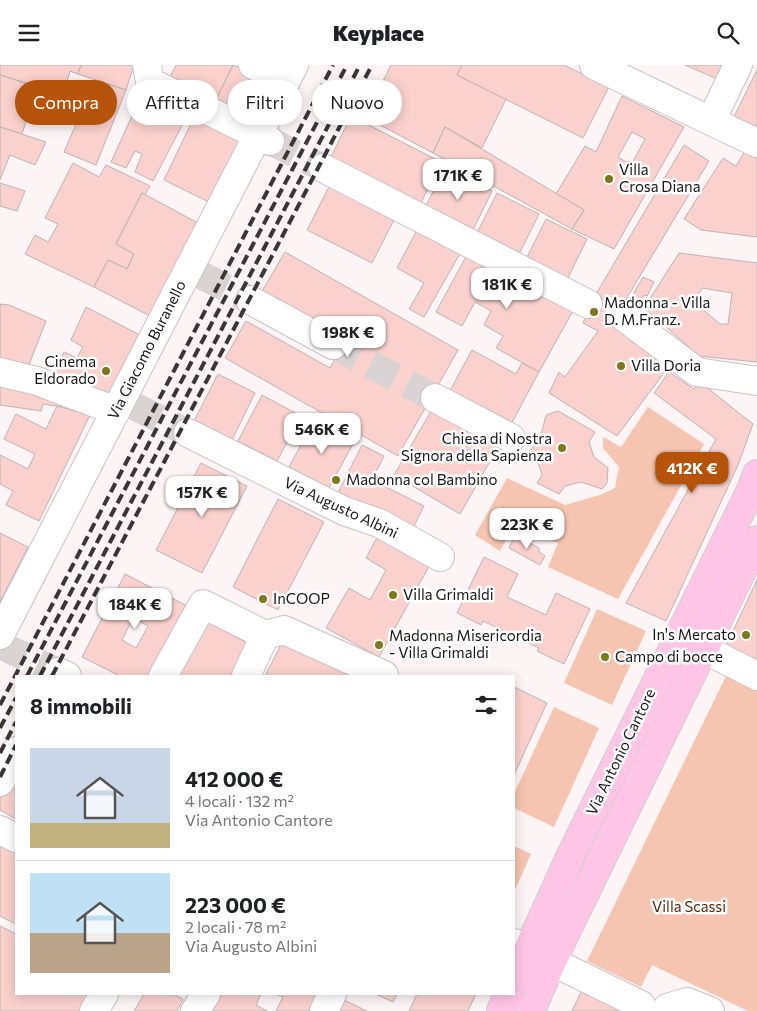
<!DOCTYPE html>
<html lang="it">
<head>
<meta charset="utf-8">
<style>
	:root { --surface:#fff; --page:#f6f6f6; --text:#202124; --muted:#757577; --line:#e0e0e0; --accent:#b45309 }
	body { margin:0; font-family:Commissioner,sans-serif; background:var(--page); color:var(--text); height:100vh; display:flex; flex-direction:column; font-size:19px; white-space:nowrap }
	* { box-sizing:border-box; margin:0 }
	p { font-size:16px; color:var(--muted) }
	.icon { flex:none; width:28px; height:28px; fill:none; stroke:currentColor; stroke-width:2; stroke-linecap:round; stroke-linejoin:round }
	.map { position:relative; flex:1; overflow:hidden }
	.sheet { position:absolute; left:15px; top:610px; width:500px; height:320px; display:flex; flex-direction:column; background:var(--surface); border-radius:0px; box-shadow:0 2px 12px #0003 }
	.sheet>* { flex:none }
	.top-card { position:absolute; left:15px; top:15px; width:500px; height:45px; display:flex; gap:10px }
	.price { position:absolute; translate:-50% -42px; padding:0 11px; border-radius:10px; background:#fff; color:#222; font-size:16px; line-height:32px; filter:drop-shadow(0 1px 2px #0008) }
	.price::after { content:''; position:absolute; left:50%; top:30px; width:15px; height:11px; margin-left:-8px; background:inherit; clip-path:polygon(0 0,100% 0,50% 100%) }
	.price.selected { background:var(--accent); color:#fff }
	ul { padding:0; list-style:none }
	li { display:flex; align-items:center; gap:15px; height:125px; padding:0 15px }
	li+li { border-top:1px solid var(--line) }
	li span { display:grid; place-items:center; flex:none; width:140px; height:100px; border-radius:0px; color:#555 }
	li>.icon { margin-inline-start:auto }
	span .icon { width:60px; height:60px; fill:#fffc; stroke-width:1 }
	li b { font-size:21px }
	h2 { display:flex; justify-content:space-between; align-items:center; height:60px; padding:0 15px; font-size:21px }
	.pill { padding:0 18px; border-radius:22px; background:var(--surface); box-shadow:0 2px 12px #0003; font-size:18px; line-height:45px }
	.pill.selected { background:var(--accent); color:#fff }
	header { display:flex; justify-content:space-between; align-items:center; height:65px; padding:0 15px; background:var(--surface); font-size:22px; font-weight:800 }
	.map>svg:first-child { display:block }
</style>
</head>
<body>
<header><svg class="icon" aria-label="menu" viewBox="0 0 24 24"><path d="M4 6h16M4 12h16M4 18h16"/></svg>Keyplace<svg class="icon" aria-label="search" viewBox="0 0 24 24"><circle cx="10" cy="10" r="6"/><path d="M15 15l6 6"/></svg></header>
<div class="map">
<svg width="757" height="946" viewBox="0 0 757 946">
	<rect width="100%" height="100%" fill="#fcf4f5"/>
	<!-- green -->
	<g fill="#f6c5b1">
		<path d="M 648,342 L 704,379 L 618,534 L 548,502 L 558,478 L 514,461 L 500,486 L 475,470 L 507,413 L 565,440 L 600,430 L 615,423 L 619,402 L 603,383 L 603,372 L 621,382 Z"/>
		<path d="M 597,544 L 646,566 L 612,640 L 564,618 Z"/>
		<path d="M 727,609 L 757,624 L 757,946 L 748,946 L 652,900 L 641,922 L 587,896 Z"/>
		<path d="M 554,642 L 599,663 L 554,762 L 514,743 L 514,729 Z"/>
		<path d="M 514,781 L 531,789 L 514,827 Z"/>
	</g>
	<!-- building -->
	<g fill="#fad1cd" stroke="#bdb4b4" fill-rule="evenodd">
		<path d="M 0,0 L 81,0 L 78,9 L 70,6 L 63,29 L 0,10 Z"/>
		<path d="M 0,0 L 81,0 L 78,9 L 70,6 L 63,29 L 0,10 Z"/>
		<path d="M 81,0 L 134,0 L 126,25 L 78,9 Z"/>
		<path d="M 176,0 L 233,0 L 213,41 L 167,18 Z"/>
		<path d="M 233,0 L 275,19 L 254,62 L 213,41 Z"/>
		<path d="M 391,0 L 462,0 L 457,10 L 506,34 L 482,83 L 445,62 L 433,88 L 365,52 Z"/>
		<path d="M 462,0 L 564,0 L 609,22 L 583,73 L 457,10 Z"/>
		<path d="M 685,0 L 725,0 L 717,14 Z"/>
		<path d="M 757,5 L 757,62 L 734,52 Z"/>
		<path d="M 0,10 L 37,22 L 22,69 L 0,62 Z"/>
		<path d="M 95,15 L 126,25 L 96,100 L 64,87 Z"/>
		<path d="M 143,27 L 188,49 L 153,116 L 135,107 L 142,89 L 135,86 L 126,103 L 111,97 Z"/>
		<path d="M 622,31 L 684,62 L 614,184 L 572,164 L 584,145 L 556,129 L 585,81 L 596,87 ZM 632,67 L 645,74 L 631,100 L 618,92 Z"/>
		<path d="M 196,48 L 245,72 L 213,139 L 164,115 Z"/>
		<path d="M 351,51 L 441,97 L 418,144 L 328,98 Z"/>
		<path d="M 0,62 L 46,77 L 35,100 L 10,90 L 0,115 Z"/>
		<path d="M 445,62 L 584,145 L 572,164 L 433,88 Z"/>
		<path d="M 684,80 L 709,96 L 619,246 L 596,229 Z"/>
		<path d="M 748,81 L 757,85 L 757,172 L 701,165 L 684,154 L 723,93 L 736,101 Z"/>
		<path d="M 73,98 L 99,112 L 106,100 L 150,121 L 145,130 L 142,128 L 116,179 L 134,189 L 127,204 L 108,195 L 94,222 L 25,189 L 35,170 L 48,177 L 58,159 L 45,153 Z"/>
		<path d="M 445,102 L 492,126 L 470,171 L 423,147 Z"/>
		<path d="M 0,118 L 25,126 L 17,146 L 0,141 Z"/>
		<path d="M 331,118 L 396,151 L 372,198 L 307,165 Z"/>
		<path d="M 142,128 L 200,159 L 152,252 L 94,222 L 108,195 L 127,204 L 134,189 L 116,179 Z"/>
		<path d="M 497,128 L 539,149 L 517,193 L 475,172 Z"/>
		<path d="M 546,154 L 587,174 L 565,219 L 524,198 Z"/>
		<path d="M 419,161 L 462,185 L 424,252 L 409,244 L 424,218 L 397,203 Z"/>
		<path d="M 469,186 L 574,244 L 539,307 L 496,283 L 503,271 L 484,260 L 491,246 L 475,237 L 462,261 L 436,247 Z"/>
		<path d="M 285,187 L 458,285 L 398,391 L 225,293 L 246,256 L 330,303 L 347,274 L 262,226 Z"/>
		<path d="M 679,188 L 757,198 L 757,297 L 699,291 L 644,243 ZM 702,223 L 732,228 L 728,259 L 720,259 L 694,237 Z"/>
		<path d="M 643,212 L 654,217 L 647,231 L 644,230 L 632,252 L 622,249 Z"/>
		<path d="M 595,233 L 634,262 L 672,297 L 617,371 L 549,328 L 559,307 L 565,312 L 598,266 L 583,258 Z"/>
		<path d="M 0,239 L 9,240 L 46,256 L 25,310 L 0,303 Z"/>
		<path d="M 86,242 L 140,270 L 105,338 L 52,315 L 64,287 L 77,293 L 83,282 L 71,275 Z"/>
		<path d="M 472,285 L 516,309 L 522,298 L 539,307 L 509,363 L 448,329 Z"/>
		<path d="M 669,307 L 694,324 L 700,317 L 753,359 L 738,400 L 666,556 L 626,538 L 716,374 L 654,328 Z"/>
		<path d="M 218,309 L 255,328 L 231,377 L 193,358 Z"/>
		<path d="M 0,312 L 65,331 L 61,342 L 43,339 L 41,346 L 0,340 Z"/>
		<path d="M 262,330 L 301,351 L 277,396 L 238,376 Z"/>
		<path d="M 57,341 L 90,350 L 39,456 L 6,440 L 13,426 L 0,419 L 0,390 L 28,404 L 35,389 L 4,374 L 16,349 L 46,364 Z"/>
		<path d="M 434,341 L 500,379 L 460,449 L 394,410 Z"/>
		<path d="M 558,346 L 595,367 L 589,377 L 594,392 L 608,403 L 607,418 L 602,424 L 581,417 L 565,421 L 559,429 L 537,418 L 542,410 L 537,394 L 529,389 L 542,366 L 546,350 Z"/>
		<path d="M 314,356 L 354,377 L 329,423 L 289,402 Z"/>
		<path d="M 362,380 L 384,391 L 372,415 L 424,441 L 411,467 L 337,430 Z"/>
		<path d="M 201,398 L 247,421 L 202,508 L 156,485 Z"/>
		<path d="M 278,434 L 324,457 L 278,545 L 233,522 Z"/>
		<path d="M 381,465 L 433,494 L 379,592 L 326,563 L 349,523 L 370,535 L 386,505 L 366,493 Z"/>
		<path d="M 0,468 L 28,482 L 0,537 Z"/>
		<path d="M 515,470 L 539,483 L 539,487 L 545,491 L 540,500 L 509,483 Z"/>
		<path d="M 484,492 L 518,509 L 507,532 L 546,550 L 556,528 L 590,544 L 564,599 L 537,586 L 539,583 L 483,556 L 481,560 L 457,548 Z"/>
		<path d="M 125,509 L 189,542 L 153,611 L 120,611 L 82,592 ZM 133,553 L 148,561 L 136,583 L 122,575 Z"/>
		<path d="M 757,515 L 757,600 L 724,585 Z"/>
		<path d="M 206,556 L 251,580 L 235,611 L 178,611 Z"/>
		<path d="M 284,574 L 354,608 L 352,611 L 265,611 Z"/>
		<path d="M 514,622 L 547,638 L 514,710 Z"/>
		<path d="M 7,720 L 16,725 L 16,754 L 0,745 L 0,734 Z"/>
		<path d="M 0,775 L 16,783 L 16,859 L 0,851 Z"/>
		<path d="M 0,861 L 16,869 L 16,929 L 100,929 L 91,946 L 0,946 Z"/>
		<path d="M 581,927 L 623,946 L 572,946 Z"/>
		<path d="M 144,929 L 173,929 L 183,934 L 177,946 L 134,946 Z"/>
		<path d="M 219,929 L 261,929 L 256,940 L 267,946 L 208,946 Z"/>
		<path d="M 275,929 L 322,929 L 314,946 L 276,946 L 283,932 Z"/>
		<path d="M 375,929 L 397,929 L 393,937 Z"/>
		<path d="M 417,929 L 476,929 L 468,946 L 409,946 Z"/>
		<path d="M 340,933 L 367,946 L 334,946 Z"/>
	</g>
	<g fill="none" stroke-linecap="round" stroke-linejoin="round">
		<!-- minor-tunnel -->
		<g stroke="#dad3d4" stroke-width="28" stroke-dasharray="28 14" stroke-linecap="butt">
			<path d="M 270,76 L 323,103"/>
			<path d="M 201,210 L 250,235"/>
			<path d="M 333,280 L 435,333"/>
			<path d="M 134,341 L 188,368"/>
			<path d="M 0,580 L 58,607"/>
		</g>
		<defs>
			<g id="minor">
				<path d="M 147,0 L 150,17 L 270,76"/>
				<path d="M 253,0 L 286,16"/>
				<path d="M 594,0 L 757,78"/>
				<path d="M 711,56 L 738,0"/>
				<path d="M 323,103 L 588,239"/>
				<path d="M 250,235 L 333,280"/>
				<path d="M 620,249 L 697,307 L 757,316"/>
				<path d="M 0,307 L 37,316 L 116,346"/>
				<path d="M 435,333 L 511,373"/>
				<path d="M 188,368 L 344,446 L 379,458 L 440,492"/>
				<path d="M 0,570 L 294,0"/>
				<path d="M 265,570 L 284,565 L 384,610 L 383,611"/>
				<path d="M 704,584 L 757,611"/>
				<path d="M 56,611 L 58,607 L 67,611"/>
				<path d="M 163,611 L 203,539 L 265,570 L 246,611"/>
				<path d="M 0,717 L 16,686"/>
				<path d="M 0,765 L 16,773"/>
				<path d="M 514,878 L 641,940 L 638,946"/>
				<path d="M 94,946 L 104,929"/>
				<path d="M 195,946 L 206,929"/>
				<path d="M 324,946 L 332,929"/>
				<path d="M 665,946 L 667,943 L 687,937 L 710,946"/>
			</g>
			<g id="major">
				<path d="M 514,916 L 570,792 L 751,425 L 757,409"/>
				<path d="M 501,946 L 508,929"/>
				<path d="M 531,946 L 552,896 L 757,475"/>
			</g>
		</defs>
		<!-- minor casing -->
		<use href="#minor" stroke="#cac2c4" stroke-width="30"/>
		<!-- major casing -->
		<use href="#major" stroke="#d1d0d0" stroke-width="30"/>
		<!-- minor -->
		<use href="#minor" stroke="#fff" stroke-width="28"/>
		<!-- major -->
		<use href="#major" stroke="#fec5e6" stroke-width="28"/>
		<!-- rail -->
		<g stroke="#3a3637" stroke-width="4" stroke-dasharray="10 5" stroke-linecap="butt">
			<path d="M 27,611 L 347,0"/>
			<path d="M 40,611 L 360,0"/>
			<path d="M 52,611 L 372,0"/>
			<path d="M 0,640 L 333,0"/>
			<path d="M 0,663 L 16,633"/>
			<path d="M 0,688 L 16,657"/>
			<path d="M 0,712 L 16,680"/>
		</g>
	</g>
	<!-- markers -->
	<g fill="#82761a" stroke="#fff" stroke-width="2">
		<circle cx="609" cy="114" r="5"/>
		<circle cx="594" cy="247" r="5"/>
		<circle cx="621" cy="301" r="5"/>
		<circle cx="106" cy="306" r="5"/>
		<circle cx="562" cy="383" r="5"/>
		<circle cx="336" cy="415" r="5"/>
		<circle cx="393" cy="530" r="5"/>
		<circle cx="263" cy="534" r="5"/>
		<circle cx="746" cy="570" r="5"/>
		<circle cx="379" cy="580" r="5"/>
		<circle cx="605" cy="592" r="5"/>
	</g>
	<g text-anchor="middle" stroke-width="5" stroke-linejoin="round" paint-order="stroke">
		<!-- poi labels -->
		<g font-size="15" fill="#181516" stroke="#fff" text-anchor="start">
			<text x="619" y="110">Villa<tspan x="619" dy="17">Crosa Diana</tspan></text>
			<text x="604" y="243">Madonna - Villa<tspan x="604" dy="17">D. M.Franz.</tspan></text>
			<text x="96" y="302" text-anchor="end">Cinema<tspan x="96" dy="17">Eldorado</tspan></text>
			<text x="631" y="306">Villa Doria</text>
			<text x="552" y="379" text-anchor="end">Chiesa di Nostra<tspan x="552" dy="17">Signora della Sapienza</tspan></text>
			<text x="346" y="420">Madonna col Bambino</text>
			<text x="403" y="535">Villa Grimaldi</text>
			<text x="273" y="539">InCOOP</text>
			<text x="736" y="575" text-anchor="end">In's Mercato</text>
			<text x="389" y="576">Madonna Misericordia<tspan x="389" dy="17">- Villa Grimaldi</tspan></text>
			<text x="615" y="597">Campo di bocce</text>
		</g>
		<!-- street labels -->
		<g font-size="15" fill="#181516" stroke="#fff">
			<text transform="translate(147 285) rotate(-63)" y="5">Via Giacomo Buranello</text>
			<text transform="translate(341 443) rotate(25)" y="5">Via Augusto Albini</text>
			<text transform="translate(621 687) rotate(-64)" y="5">Via Antonio Cantore</text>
		</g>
		<!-- park labels -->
		<g font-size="15" fill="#5e280f" stroke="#fff">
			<text x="689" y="847">Villa Scassi</text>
		</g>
	</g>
</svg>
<b class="price" style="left:458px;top:136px">171K €</b>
<b class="price" style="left:507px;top:245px">181K €</b>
<b class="price" style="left:348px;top:293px">198K €</b>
<b class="price" style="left:322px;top:390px">546K €</b>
<b class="price selected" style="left:692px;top:429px">412K €</b>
<b class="price" style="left:202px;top:453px">157K €</b>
<b class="price" style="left:527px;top:485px">223K €</b>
<b class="price" style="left:135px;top:565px">184K €</b>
<div class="top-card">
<a class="pill selected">Compra</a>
<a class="pill">Affitta</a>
<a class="pill">Filtri</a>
<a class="pill">Nuovo</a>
</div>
<section class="sheet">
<h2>8 immobili<svg class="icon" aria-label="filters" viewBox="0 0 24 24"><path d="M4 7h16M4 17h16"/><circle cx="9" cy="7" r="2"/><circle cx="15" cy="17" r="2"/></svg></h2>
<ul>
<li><span style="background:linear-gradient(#c9d6e8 75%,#c2b280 0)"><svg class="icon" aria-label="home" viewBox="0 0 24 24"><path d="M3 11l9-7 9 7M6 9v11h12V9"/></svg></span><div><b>412 000 €</b><p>4 locali · 132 m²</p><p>Via Antonio Cantore</p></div></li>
<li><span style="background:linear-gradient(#bfe0f5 60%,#b9a48a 0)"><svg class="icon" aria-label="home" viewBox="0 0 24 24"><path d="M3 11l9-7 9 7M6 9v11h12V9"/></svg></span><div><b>223 000 €</b><p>2 locali · 78 m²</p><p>Via Augusto Albini</p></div></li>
</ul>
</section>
</div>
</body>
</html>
